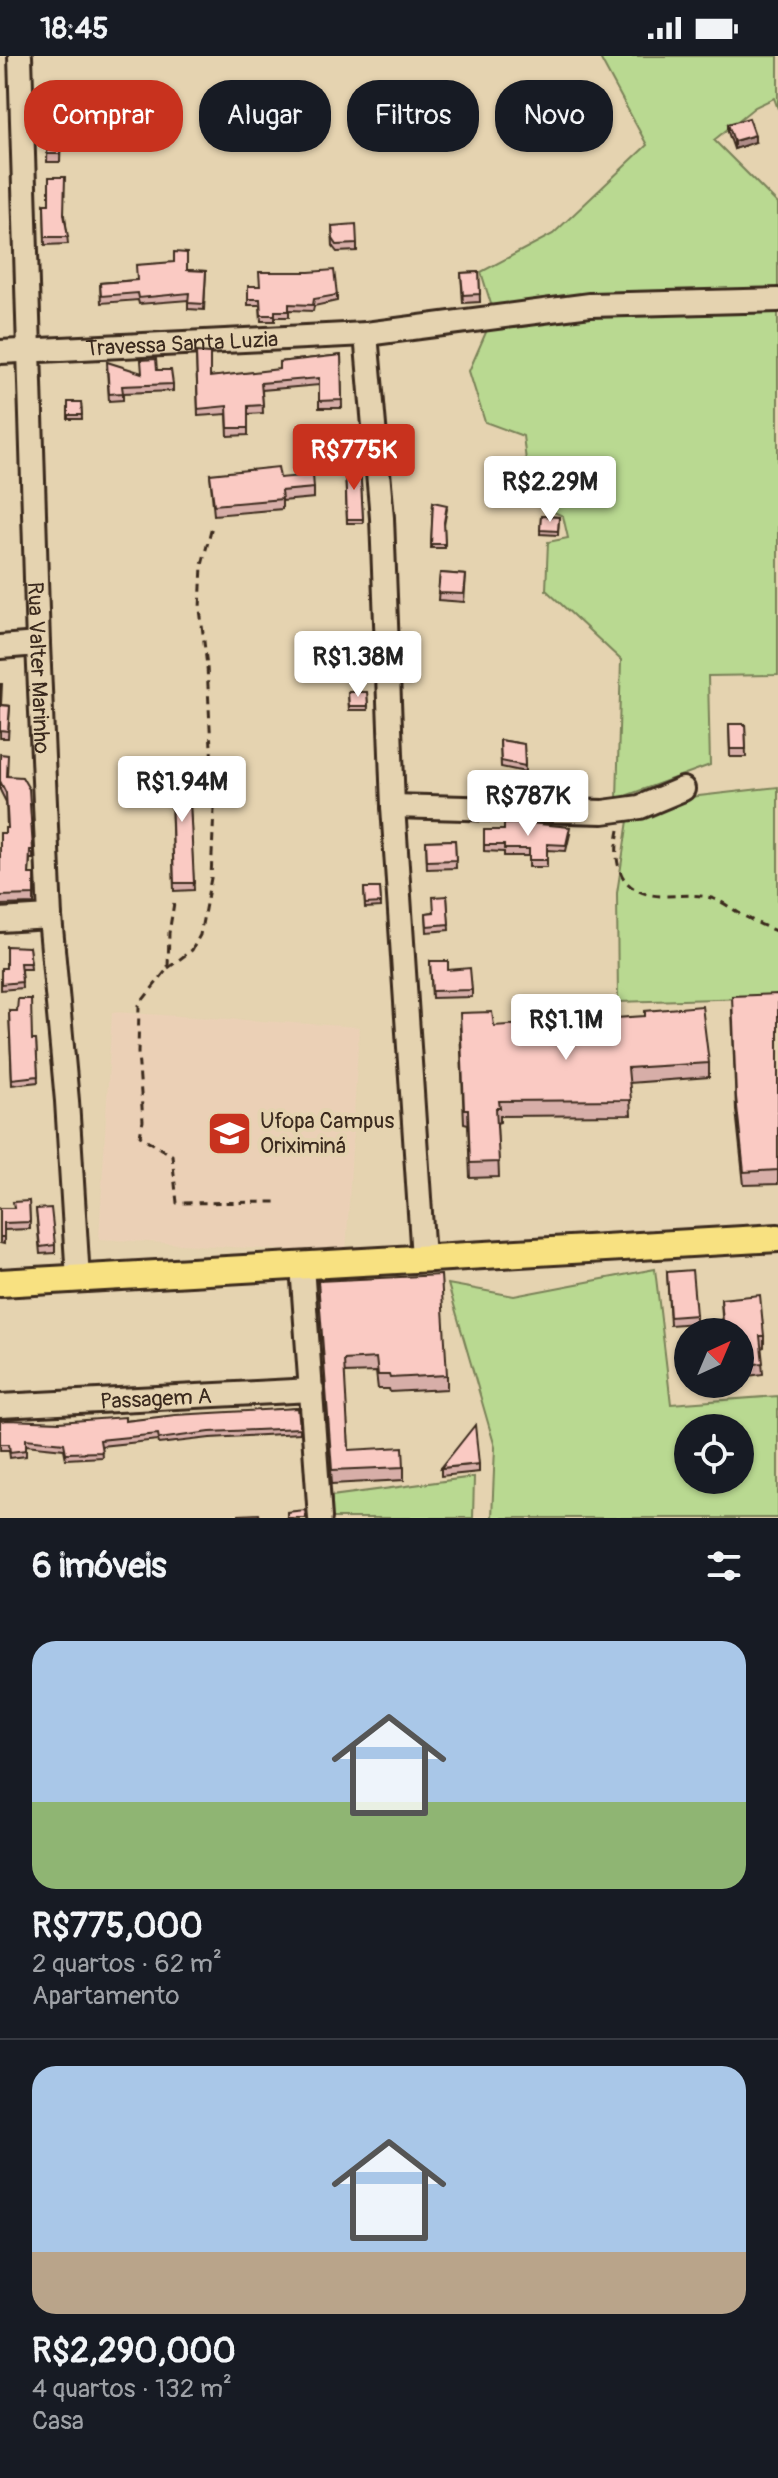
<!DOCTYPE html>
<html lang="pt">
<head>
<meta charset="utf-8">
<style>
	:root { --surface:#171b24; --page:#242831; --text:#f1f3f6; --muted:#9ea1a6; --line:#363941; --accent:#c8321e }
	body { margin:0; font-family:Pangolin,sans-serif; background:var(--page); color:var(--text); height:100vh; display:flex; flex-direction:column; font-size:30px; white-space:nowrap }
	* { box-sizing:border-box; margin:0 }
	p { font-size:26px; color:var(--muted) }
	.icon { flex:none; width:44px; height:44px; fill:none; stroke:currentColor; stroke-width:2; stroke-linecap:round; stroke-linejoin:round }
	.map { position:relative; height:1462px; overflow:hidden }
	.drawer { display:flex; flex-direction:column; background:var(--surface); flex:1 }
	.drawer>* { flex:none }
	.guide { position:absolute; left:24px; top:24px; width:730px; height:72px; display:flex; gap:16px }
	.needle { width:52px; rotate:44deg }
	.buttons { position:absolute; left:674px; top:1262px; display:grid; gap:16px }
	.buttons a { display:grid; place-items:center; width:80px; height:80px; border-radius:50%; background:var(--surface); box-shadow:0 2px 6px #0004; font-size:40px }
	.price { position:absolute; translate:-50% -68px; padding:0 18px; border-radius:8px; background:#fff; color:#222; font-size:26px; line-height:52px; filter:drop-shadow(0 2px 4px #0008) }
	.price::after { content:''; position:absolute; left:50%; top:48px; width:24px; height:18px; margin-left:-12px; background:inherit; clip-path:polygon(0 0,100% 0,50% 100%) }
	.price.selected { background:var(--accent); color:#fff }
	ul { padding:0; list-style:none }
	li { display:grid; align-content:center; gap:16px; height:424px; padding:0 32px }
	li+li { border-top:2px solid var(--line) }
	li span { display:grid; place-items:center; height:248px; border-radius:24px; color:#555 }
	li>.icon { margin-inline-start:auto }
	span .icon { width:144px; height:144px; fill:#fffc; stroke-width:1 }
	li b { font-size:34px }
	h2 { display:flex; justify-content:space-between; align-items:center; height:96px; padding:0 32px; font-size:34px }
	.tag { padding:0 28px; border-radius:32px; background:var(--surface); box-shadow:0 2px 6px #0004; font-size:28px; line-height:72px }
	.tag.selected { background:var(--accent); color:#fff }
	.status { display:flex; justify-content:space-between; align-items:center; height:56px; padding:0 40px; background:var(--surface); direction:ltr }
	.status svg { height:22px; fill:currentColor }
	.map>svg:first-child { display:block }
</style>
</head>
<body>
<div class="status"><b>18:45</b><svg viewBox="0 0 49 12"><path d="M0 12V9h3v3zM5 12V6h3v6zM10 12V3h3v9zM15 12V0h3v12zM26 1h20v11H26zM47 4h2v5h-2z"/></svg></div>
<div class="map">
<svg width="778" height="1462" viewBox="0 0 778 1462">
	<rect width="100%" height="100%" fill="#e5d3b0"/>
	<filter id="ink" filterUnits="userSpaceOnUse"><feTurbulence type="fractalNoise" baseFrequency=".0125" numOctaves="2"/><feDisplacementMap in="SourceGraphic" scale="16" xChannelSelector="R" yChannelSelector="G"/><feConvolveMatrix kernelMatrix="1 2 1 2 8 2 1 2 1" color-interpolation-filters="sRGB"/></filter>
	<g filter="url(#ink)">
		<!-- built -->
		<path fill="#ebd0b6" d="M 112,956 L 359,971 L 346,1198 L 99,1183 Z"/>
		<!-- green -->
		<g fill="#b9d991" stroke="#7a8258" stroke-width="2" fill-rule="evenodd">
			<path d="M 599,0 L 778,0 L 778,53 L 774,42 L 755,51 L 714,84 L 778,148 L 778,619 L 708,620 L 710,709 L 617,743 L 621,604 L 546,534 L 548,486 L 568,482 L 563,460 L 531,446 L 523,380 L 485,366 L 469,315 L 487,274 L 491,248 L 481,216 L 553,178 L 647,89 Z"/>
			<path d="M 778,731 L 778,941 L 618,946 L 617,837 L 629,758 L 690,741 Z"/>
			<path d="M 655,1213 L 671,1348 L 778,1340 L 778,1462 L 492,1462 L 495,1391 L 448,1228 L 514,1240 ZM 688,1372 L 740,1372 L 740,1424 L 688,1424 Z"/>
			<path d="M 474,1421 L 473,1462 L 332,1462 L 332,1440 Z"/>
		</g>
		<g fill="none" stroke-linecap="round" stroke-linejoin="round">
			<defs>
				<g id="minor">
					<path id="s1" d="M 20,0 L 38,588 L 50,861 L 67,1045 L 78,1223"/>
					<path d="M 366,278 L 382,462 L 393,750 L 423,1202"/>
					<path id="s2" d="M 0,296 L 366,278 L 590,249 L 778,244"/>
					<path d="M 0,591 L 38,588"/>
					<path d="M 393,750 L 603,756 L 640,751 L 683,733"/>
					<path d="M 0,864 L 50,861"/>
					<path d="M 302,1210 L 320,1462"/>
					<path id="s3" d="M 0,1350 L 312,1334"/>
				</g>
				<path id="major" d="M 0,1227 L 778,1182"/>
			</defs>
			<!-- minor casing -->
			<use href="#minor" stroke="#3b2a1e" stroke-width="28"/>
			<!-- major casing -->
			<use href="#major" stroke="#3b2a1e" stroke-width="32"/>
			<!-- path -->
			<g stroke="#3b2a1e" stroke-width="3" stroke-dasharray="8 6" stroke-linecap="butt">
				<path d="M 619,774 C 611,813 623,841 667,840 C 684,840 700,837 717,844 C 726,848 735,855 744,860 C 755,866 766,871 778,876"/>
				<path d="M 174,847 L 169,877 L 168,912 L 139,949 L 138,997 L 143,1065 L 140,1080 L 172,1099 L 177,1147 L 280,1146"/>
				<path d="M 168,912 L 192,894 L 200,879 L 211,822 L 214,753 L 207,610 L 200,553 L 202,509 L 212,470"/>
			</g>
			<!-- minor -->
			<use href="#minor" stroke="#e5d3b0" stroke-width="22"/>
			<!-- major -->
			<use href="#major" stroke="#f8e181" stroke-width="26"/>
		</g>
		<!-- wall -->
		<g fill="#d7aea8" stroke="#3b2a1e" stroke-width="2">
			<path d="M 728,68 L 755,86 L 734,93 L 728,76 Z"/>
			<path d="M 48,74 L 61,74 L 60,106 L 47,106 Z"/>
			<path d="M 44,148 L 65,159 L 68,188 L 45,189 Z"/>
			<path d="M 332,170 L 357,188 L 357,195 L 337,196 L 333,191 Z"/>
			<path d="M 187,214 L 206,215 L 204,254 L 188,253 L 188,244 L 139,248 L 138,244 L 101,247 L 100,227 L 136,224 Z"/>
			<path d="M 479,216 L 480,246 L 463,247 L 461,217 Z"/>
			<path d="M 248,230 L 337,239 L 337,245 L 314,250 L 313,255 L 289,254 L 289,261 L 275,261 L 275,265 L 261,265 L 260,249 L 248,249 Z"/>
			<path d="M 196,296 L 210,321 L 279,314 L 279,306 L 341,299 L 342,352 L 319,352 L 319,329 L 262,334 L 263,357 L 248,358 L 248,379 L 228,380 L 227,358 L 198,360 Z"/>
			<path d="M 107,313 L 141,317 L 157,314 L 173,328 L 173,335 L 123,337 L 123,344 L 109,345 Z"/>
			<path d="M 68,346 L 81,346 L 82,363 L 68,363 Z"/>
			<path d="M 345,408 L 360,408 L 363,467 L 347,467 Z"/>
			<path d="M 210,418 L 280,422 L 314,432 L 314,442 L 282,445 L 282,453 L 214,459 Z"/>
			<path d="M 433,446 L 447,453 L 444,469 L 445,492 L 431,492 Z"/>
			<path d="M 541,460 L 559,461 L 558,479 L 540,478 Z"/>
			<path d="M 440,517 L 466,519 L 464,546 L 438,544 Z"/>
			<path d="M 0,628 L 1,649 L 10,650 L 8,682 L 0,682 Z"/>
			<path d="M 348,636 L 367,636 L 368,654 L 349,654 Z"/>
			<path d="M 729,668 L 745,668 L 746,701 L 730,701 Z"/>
			<path d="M 500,684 L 524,688 L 525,716 L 501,711 Z"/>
			<path d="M 0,698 L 33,794 L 33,803 L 30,803 L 29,818 L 34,818 L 34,848 L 0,849 L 0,777 L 5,777 L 7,772 L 6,746 L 0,734 Z"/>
			<path d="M 170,706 L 188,706 L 194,834 L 174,835 Z"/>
			<path d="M 484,774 L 504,774 L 570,778 L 566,795 L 547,794 L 547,811 L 529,811 L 529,800 L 504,800 L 504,796 L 484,795 Z"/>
			<path d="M 455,784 L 456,812 L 427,813 L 426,785 Z"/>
			<path d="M 364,832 L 380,832 L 381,851 L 365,852 Z"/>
			<path d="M 447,840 L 449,874 L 427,876 L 426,857 L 433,856 Z"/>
			<path d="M 29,891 L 31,913 L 21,913 L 22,932 L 1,934 L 1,912 L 6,912 Z"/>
			<path d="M 430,905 L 448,914 L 472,934 L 472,941 L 432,942 Z"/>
			<path d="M 778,938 L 778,1128 L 744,1129 L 736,1054 L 732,954 Z"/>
			<path d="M 9,955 L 32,984 L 36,984 L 38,1026 L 12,1029 Z"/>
			<path d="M 494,970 L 709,1007 L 709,1021 L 629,1027 L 631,1059 L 500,1060 L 500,1066 L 497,1067 L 499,1121 L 470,1122 L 468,1068 L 464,1067 L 460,972 Z"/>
			<path d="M 29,1145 L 30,1173 L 4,1174 L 4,1188 L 0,1187 L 0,1152 L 14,1152 Z"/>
			<path d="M 36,1153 L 55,1189 L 55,1197 L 40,1198 Z"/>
			<path d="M 667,1216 L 696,1259 L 696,1267 L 670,1269 Z"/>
			<path d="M 318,1225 L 447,1319 L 447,1333 L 390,1336 L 389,1333 L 378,1333 L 376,1316 L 344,1317 L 349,1394 L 404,1411 L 404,1424 L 332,1428 Z"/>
			<path d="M 721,1243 L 764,1280 L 764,1291 L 761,1292 L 763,1318 L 740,1321 L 740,1276 L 723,1276 Z"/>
			<path d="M 298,1352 L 300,1377 L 210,1382 L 159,1388 L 158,1384 L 101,1390 L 102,1401 L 66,1403 L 64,1393 L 26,1389 L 26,1400 L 10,1402 L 9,1394 L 0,1394 L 0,1365 L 59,1366 L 125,1365 Z"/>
			<path d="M 479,1408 L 479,1416 L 441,1420 L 441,1412 Z"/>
		</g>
		<!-- shaded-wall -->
		<path fill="#af8d88" stroke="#3b2a1e" stroke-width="2" d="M 755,79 L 755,86 L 734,93 L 734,85 Z"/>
		<!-- building -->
		<g fill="#facac3" stroke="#3b2a1e" stroke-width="2">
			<path d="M 749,62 L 755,79 L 734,85 L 728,68 Z"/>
			<path d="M 48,74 L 61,74 L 60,98 L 47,98 Z"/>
			<path d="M 49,121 L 65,121 L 64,158 L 68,181 L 45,181 L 44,148 L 49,148 Z"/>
			<path d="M 356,168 L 357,188 L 337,189 L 333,183 L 332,170 Z"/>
			<path d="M 174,196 L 187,197 L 187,214 L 206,215 L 204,248 L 188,247 L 189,237 L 139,242 L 138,237 L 101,240 L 100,227 L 137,224 L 136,209 L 174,206 Z"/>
			<path d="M 334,214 L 337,239 L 314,243 L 313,249 L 289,248 L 289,255 L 275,255 L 275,259 L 261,259 L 260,243 L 248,243 L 248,230 L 260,230 L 259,216 L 309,216 Z"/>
			<path d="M 479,216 L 480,238 L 463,239 L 461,217 Z"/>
			<path d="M 196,296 L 210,297 L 210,321 L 279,313 L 279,306 L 341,299 L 342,344 L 319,345 L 319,322 L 261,327 L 263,349 L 248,350 L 248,372 L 228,372 L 227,350 L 198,353 Z"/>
			<path d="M 156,303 L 157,314 L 171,314 L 173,328 L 122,330 L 123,337 L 109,338 L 107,306 L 142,317 L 141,304 Z"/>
			<path d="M 68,346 L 81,346 L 82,359 L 68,359 Z"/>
			<path d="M 345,408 L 360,408 L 363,463 L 347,463 Z"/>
			<path d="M 278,411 L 280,422 L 313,419 L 314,432 L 281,435 L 282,443 L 214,449 L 210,418 Z"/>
			<path d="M 433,446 L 447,449 L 444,466 L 445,488 L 431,488 Z"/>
			<path d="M 541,460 L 559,461 L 558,475 L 540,474 Z"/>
			<path d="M 440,517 L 466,519 L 464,538 L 438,537 Z"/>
			<path d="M 0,628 L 2,628 L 1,649 L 10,650 L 8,675 L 0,674 Z"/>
			<path d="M 348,636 L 367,636 L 368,650 L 349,650 Z"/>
			<path d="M 729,668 L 745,668 L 746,693 L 730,693 Z"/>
			<path d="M 500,684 L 524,688 L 525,710 L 501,705 Z"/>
			<path d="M 0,698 L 8,699 L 7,720 L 22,721 L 29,733 L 33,794 L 30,794 L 29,818 L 34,818 L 34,839 L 0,840 L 0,777 L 5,777 L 5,772 L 8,772 L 6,737 L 0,725 Z"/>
			<path d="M 170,706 L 188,706 L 194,827 L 174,827 Z"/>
			<path d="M 529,767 L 570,771 L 566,789 L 547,788 L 547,804 L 529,804 L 529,793 L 504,793 L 504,789 L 484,789 L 484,774 L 504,774 L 504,768 Z"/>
			<path d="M 455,784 L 456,804 L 427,805 L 426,785 Z"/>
			<path d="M 364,832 L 380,832 L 381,847 L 365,848 Z"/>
			<path d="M 447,840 L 449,868 L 427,870 L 426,857 L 434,856 L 433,841 Z"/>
			<path d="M 6,890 L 29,891 L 31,907 L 20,907 L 22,926 L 1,928 L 1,912 L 6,912 Z"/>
			<path d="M 430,905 L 448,905 L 448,914 L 470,912 L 472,934 L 432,935 Z"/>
			<path d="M 778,938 L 778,1114 L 744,1116 L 736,1041 L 732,940 Z"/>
			<path d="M 18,943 L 31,943 L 32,984 L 36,984 L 38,1020 L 12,1023 L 9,955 L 17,955 Z"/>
			<path d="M 702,950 L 709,1007 L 628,1012 L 631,1044 L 499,1045 L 500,1052 L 496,1052 L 499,1106 L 470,1107 L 468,1053 L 464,1053 L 460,957 L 492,956 L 494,970 L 645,960 L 645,955 Z"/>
			<path d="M 29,1145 L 30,1166 L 4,1167 L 4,1181 L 0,1181 L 0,1152 L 14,1152 L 13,1146 Z"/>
			<path d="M 51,1152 L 55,1189 L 40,1191 L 36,1153 Z"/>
			<path d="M 692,1214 L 696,1259 L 670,1261 L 667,1216 Z"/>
			<path d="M 441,1219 L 447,1319 L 390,1322 L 389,1319 L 378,1319 L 376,1302 L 344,1304 L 349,1394 L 403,1391 L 404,1411 L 332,1414 L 318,1225 Z"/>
			<path d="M 760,1239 L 764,1280 L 760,1280 L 763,1307 L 740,1310 L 740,1276 L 724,1276 L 721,1243 Z"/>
			<path d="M 298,1352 L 300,1372 L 210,1376 L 159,1383 L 158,1378 L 100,1384 L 102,1396 L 66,1397 L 64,1387 L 26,1383 L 26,1394 L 10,1396 L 9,1388 L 0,1388 L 0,1365 L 8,1364 L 59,1366 L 125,1361 L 125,1365 L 175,1359 Z"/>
			<path d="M 475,1369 L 479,1408 L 441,1412 Z"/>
			<path d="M 305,1454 L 306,1462 L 287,1462 L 287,1456 Z"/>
			<path d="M 259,1458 L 260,1462 L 239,1462 L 239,1459 Z"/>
		</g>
	</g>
	<!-- icons -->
	<defs>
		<symbol id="university-square" viewBox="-11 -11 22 22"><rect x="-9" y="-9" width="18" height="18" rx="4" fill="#c8321e" stroke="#e5d3b0"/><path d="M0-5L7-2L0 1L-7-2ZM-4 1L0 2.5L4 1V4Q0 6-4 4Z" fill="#fff"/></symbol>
	</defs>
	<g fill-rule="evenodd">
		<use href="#university-square" x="204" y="1052" width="51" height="51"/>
	</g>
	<g text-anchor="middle" stroke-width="8" stroke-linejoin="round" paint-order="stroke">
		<!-- street labels -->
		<g font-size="22" fill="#3b2a1e" stroke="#e5d3b0">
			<text dy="8" stroke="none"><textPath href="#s2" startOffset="182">Travessa Santa Luzia</textPath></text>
			<text dy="8" stroke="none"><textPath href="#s1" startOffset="612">Rua Valter Marinho</textPath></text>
			<text dy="8" stroke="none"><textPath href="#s3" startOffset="156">Passagem A</textPath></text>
		</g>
		<!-- poi labels -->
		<g font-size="22" fill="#3b2a1e" stroke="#e5d3b0" text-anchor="start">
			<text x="260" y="1072">Ufopa Campus<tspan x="260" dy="25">Oriximiná</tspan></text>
		</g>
	</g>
</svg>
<div class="buttons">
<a><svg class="needle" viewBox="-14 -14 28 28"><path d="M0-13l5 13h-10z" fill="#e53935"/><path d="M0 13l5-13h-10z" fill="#9ea1a6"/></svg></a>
<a><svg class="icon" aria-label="locate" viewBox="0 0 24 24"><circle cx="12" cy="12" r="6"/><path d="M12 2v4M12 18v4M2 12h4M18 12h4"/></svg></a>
</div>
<b class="price selected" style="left:354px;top:436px">R$775K</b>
<b class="price" style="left:550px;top:468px">R$2.29M</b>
<b class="price" style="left:358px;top:643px">R$1.38M</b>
<b class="price" style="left:182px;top:768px">R$1.94M</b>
<b class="price" style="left:528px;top:782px">R$787K</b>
<b class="price" style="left:566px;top:1006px">R$1.1M</b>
<div class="guide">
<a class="tag selected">Comprar</a>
<a class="tag">Alugar</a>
<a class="tag">Filtros</a>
<a class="tag">Novo</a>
</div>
</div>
<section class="drawer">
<h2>6 imóveis<svg class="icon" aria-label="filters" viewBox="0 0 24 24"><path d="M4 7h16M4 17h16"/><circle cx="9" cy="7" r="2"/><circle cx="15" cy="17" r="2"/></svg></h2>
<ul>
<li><span style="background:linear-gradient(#a9c7e8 65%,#8fb573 0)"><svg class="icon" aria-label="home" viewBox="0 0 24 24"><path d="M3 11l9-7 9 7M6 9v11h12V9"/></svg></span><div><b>R$775,000</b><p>2 quartos · 62 m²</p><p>Apartamento</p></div></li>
<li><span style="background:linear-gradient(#a9c7e8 75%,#b9a48a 0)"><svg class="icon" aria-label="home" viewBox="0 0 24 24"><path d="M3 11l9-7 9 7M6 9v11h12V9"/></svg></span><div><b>R$2,290,000</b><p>4 quartos · 132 m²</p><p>Casa</p></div></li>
</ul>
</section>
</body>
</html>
